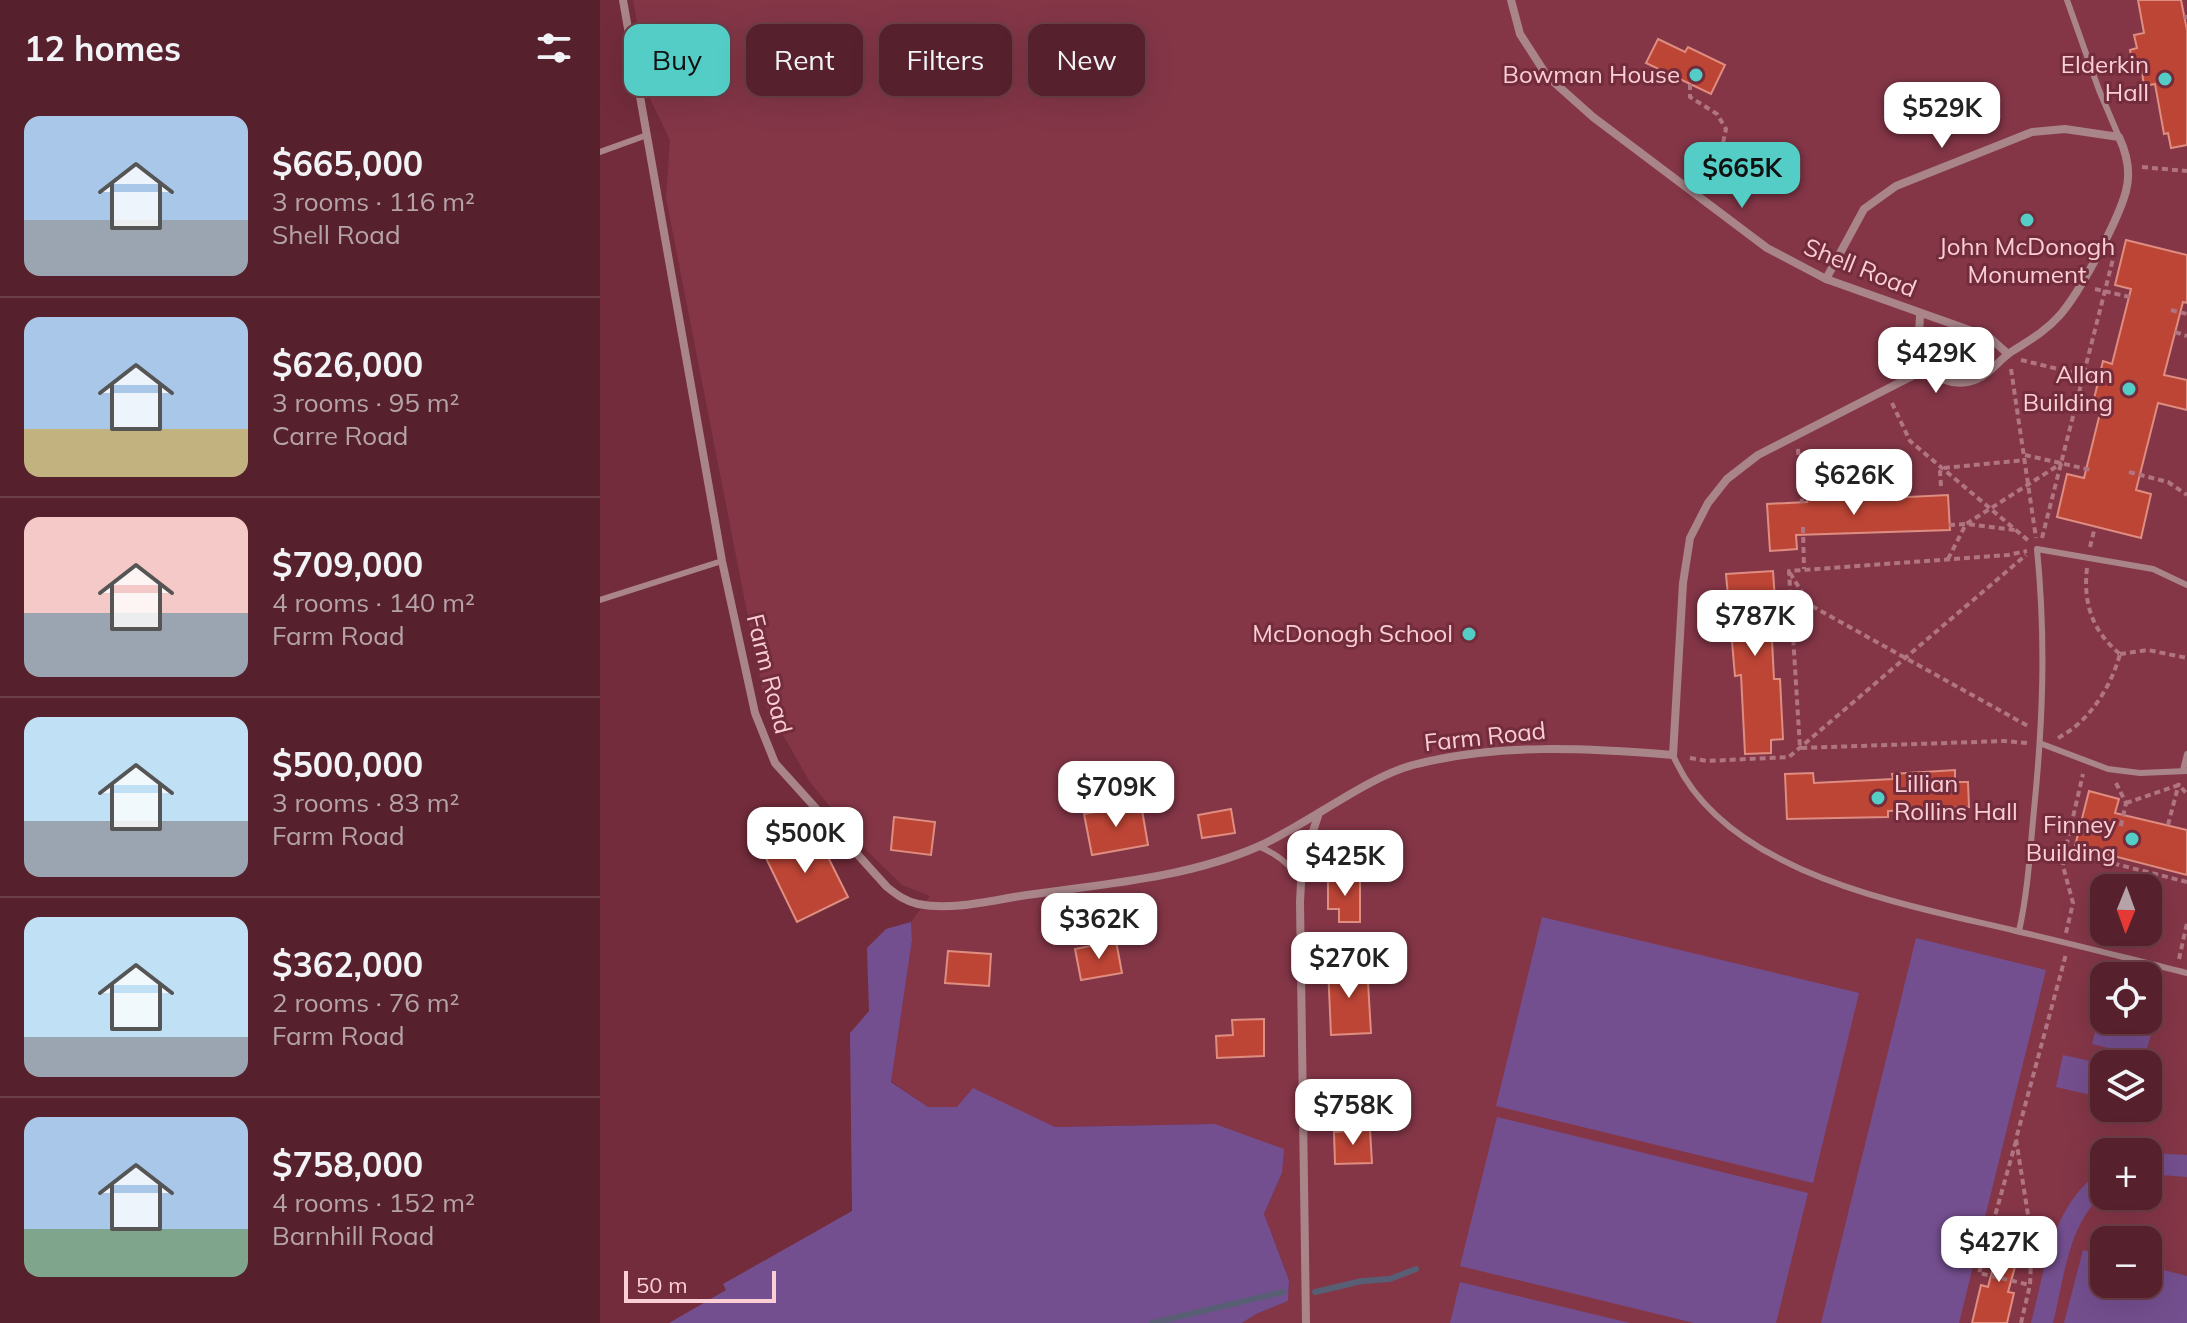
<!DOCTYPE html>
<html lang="en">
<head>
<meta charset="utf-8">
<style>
	:root { --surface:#56212c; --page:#5f2e38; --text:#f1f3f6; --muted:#b6a3a9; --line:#6c3e48; --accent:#54cdc6 }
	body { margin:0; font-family:Mulish,sans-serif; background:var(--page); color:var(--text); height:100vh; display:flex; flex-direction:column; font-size:30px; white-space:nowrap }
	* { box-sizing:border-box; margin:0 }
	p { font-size:26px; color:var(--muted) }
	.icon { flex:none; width:44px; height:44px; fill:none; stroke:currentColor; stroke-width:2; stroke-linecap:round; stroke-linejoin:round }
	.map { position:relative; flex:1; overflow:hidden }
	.details { display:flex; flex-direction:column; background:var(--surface); width:600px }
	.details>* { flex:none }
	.top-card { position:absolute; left:24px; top:24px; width:760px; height:72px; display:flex; gap:16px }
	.needle { width:52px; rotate:181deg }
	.buttons { position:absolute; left:1490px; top:874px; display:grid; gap:16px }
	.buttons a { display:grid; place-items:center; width:72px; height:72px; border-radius:16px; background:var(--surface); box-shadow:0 8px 32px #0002,0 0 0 2px var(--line); font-size:40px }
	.scale { position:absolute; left:24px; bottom:20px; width:152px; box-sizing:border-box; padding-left:8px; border:4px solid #faced4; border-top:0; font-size:22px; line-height:28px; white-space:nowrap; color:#faced4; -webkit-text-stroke:6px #732c3b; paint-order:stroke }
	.price { position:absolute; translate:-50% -68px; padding:0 18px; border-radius:16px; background:#fff; color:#222; font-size:26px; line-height:52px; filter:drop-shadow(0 2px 4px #0008) }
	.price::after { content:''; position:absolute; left:50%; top:48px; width:24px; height:18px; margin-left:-12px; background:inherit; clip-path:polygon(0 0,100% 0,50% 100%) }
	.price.active { background:var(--accent); color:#111 }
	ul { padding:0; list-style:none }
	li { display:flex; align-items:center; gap:24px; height:200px; padding:0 24px }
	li+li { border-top:2px solid var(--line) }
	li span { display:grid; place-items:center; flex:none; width:224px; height:160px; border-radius:16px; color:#555 }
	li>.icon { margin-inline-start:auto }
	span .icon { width:96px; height:96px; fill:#fffc; stroke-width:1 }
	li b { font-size:34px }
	h2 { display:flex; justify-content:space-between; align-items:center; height:96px; padding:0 24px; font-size:34px }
	.pill { padding:0 28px; border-radius:16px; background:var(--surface); box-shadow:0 8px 32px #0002,0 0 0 2px var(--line); font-size:28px; line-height:72px }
	.pill.active { background:var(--accent); color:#111 }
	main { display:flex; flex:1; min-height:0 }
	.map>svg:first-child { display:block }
</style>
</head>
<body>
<main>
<section class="details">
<h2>12 homes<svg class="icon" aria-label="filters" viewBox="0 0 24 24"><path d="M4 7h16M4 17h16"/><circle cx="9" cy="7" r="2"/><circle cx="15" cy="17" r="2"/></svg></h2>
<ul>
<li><span style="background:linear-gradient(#a9c7e8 65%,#9aa5b1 0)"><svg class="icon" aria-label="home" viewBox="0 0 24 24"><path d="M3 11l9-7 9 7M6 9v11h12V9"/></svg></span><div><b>$665,000</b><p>3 rooms · 116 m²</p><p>Shell Road</p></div></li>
<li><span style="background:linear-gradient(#a9c7e8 70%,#c2b280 0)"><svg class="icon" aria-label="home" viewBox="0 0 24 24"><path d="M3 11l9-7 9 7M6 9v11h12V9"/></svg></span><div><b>$626,000</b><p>3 rooms · 95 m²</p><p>Carre Road</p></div></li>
<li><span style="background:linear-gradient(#f6c9c9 60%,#9aa5b1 0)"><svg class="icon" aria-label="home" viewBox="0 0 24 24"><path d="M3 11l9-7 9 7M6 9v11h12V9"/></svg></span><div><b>$709,000</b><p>4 rooms · 140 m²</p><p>Farm Road</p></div></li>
<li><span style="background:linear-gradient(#bfe0f5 65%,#9aa5b1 0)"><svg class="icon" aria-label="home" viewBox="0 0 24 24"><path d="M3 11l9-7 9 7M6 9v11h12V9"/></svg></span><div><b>$500,000</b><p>3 rooms · 83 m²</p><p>Farm Road</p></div></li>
<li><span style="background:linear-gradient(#bfe0f5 75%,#9aa5b1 0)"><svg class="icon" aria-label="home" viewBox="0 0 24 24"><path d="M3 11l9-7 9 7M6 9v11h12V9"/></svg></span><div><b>$362,000</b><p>2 rooms · 76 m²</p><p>Farm Road</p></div></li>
<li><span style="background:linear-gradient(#a9c7e8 70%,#7fa58c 0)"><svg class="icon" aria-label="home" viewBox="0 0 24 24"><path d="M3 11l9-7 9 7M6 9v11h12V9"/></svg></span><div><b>$758,000</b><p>4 rooms · 152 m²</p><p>Barnhill Road</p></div></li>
</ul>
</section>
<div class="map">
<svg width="1587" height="1323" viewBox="0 0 1587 1323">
	<rect width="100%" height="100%" fill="#732c3b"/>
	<!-- built -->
	<path fill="#843647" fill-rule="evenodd" d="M 33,0 L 1587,0 L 1587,1323 L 642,1323 L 656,1314 L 688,1301 L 689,1279 L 664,1214 L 682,1173 L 615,1124 L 455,1127 L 419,1111 L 328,1107 L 291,1081 L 312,940 L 311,922 L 330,896 L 302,885 L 263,847 L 210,782 L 165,704 L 66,198 L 70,140 L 51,101 ZM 1504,888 L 1548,888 L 1548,932 L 1504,932 ZM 1504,976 L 1548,976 L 1548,1020 L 1504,1020 ZM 1504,1064 L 1548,1064 L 1548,1108 L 1504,1108 ZM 1504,1152 L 1548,1152 L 1548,1196 L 1504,1196 ZM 1504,1240 L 1548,1240 L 1548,1284 L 1504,1284 Z"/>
	<!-- green -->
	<g fill="#744f8f">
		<path d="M 942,917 L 1259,993 L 1213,1183 L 896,1106 Z"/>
		<path d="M 311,922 L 312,940 L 291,1082 L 328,1107 L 357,1107 L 373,1088 L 455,1127 L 615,1124 L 684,1149 L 682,1173 L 664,1214 L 689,1280 L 688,1301 L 656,1314 L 642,1323 L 69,1323 L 126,1290 L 123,1284 L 252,1211 L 250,1033 L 269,1011 L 267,948 L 286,929 Z"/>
		<path d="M 1316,938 L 1446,970 L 1359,1323 L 1221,1323 Z"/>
		<path d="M 1504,997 L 1504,1020 L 1548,1020 L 1548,1000 L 1559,1003 L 1545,1057 L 1492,1044 Z"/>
		<path d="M 1463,1055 L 1504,1064 L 1504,1098 L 1456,1087 Z"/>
		<path d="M 897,1117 L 1208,1193 L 1176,1323 L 1094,1323 L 860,1266 Z"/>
		<path d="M 1548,1153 L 1587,1155 L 1587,1177 L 1548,1174 Z"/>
		<path d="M 1504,1169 L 1504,1193 C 1468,1224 1464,1279 1453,1323 L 1431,1323 C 1446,1266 1451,1204 1504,1169 Z"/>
		<path d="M 1483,1250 L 1504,1255 L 1504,1284 L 1548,1284 L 1548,1266 L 1587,1276 L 1587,1323 L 1464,1323 Z"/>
		<path d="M 860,1282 L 1030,1323 L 850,1323 Z"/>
	</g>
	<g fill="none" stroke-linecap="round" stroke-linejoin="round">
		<!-- stream -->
		<g stroke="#585f75" stroke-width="6">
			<path d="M 715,1292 L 762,1281 L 790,1279 L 816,1269"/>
			<path d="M 552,1323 L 683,1292"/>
		</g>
	</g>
	<!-- building -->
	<g fill="#bd4536" stroke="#de8d80" stroke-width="2">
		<path d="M 1538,0 L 1581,0 L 1587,30 L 1587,145 L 1571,148 L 1568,133 L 1564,134 L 1555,84 L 1544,86 L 1542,72 L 1534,74 L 1530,50 L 1537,48 L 1534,35 L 1544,33 Z"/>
		<path d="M 1058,39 L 1085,52 L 1088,47 L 1125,65 L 1111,94 L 1046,63 Z"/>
		<path d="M 1526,240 L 1587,255 L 1587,303 L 1583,302 L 1564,375 L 1587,380 L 1587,410 L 1558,403 L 1536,490 L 1551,494 L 1541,538 L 1457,517 L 1467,474 L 1484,478 L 1503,401 L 1494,399 L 1503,361 L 1512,364 L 1531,289 L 1515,285 Z"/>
		<path d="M 1268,493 L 1268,499 L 1348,495 L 1350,530 L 1196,535 L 1197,549 L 1170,551 L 1167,504 L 1207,502 L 1207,496 Z"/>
		<path d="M 1173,571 L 1175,600 L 1170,601 L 1174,679 L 1180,679 L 1183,739 L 1171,740 L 1171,753 L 1145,754 L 1141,675 L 1135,676 L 1126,574 Z"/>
		<path d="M 1355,770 L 1355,782 L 1368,782 L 1369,807 L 1288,811 L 1288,817 L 1187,819 L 1185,774 L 1213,773 L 1214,783 L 1293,779 L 1292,774 Z"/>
		<path d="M 1489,791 L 1519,799 L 1515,813 L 1587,830 L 1587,875 L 1475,846 Z"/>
		<path d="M 541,804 L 548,845 L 492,855 L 484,814 Z"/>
		<path d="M 631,809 L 635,833 L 602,838 L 598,815 Z"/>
		<path d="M 294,817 L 335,822 L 331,855 L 291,850 Z"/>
		<path d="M 213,827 L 248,897 L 197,922 L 163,852 Z"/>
		<path d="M 760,877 L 760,922 L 739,922 L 739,909 L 728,909 L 728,878 Z"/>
		<path d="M 516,941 L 522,973 L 481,980 L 475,949 Z"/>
		<path d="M 348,951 L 391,954 L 389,986 L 345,983 Z"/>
		<path d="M 767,965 L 771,1033 L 731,1035 L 728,967 Z"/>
		<path d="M 664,1019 L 664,1056 L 617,1058 L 616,1036 L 633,1035 L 632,1020 Z"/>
		<path d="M 770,1130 L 772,1163 L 735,1164 L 734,1132 Z"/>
		<path d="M 1402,1233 L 1423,1238 L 1408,1292 L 1414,1293 L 1407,1323 L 1372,1323 L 1381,1285 L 1388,1287 Z"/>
	</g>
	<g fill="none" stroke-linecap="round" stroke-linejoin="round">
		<!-- path -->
		<g stroke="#b07580" stroke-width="4" stroke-dasharray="6 4" stroke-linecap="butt">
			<path d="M 1584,17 L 1587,17"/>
			<path d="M 1503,69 L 1532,60"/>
			<path d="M 1090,84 L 1090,97 L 1117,114 L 1126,129 L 1116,176 L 1106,187"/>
			<path d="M 1542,167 L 1587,171"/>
			<path d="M 1495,289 L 1534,298"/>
			<path d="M 1571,310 L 1587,314"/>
			<path d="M 1575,332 L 1587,336"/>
			<path d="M 1421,360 L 1499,379"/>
			<path d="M 1411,369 L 1436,538"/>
			<path d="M 1292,403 L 1310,441 L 1430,542"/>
			<path d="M 1198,449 L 1202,503"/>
			<path d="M 1425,455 L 1491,470"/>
			<path d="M 1529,472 L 1568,482 L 1587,495"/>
			<path d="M 1341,486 L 1340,472 L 1343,468 L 1426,460"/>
			<path d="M 1349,525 L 1366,524 L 1415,530"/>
			<path d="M 1203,527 L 1204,569"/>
			<path d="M 1442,538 L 1513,259"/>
			<path d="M 1490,547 L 1495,527"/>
			<path d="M 1348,559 L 1366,524 L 1462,463"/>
			<path d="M 1487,568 C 1483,603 1492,631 1520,654"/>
			<path d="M 1190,573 L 1210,605 L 1428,726"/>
			<path d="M 1520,654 L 1548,650 L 1587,658"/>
			<path d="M 1458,738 C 1489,722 1511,687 1520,654"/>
			<path d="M 1427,743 L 1404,741 L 1200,748 L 1189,571 L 1408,555 L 1427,551"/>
			<path d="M 1090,758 L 1107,761 L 1189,757 L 1426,555"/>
			<path d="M 1516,783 L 1526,803 L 1520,830"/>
			<path d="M 1526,803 L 1579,785 L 1587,794"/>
			<path d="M 1568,825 L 1579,783"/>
			<path d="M 1465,855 L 1472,853 L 1587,882"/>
			<path d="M 1507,862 L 1511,847"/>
			<path d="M 1466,933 L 1473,903 L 1463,866 L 1464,856 L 1483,774"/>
			<path d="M 1579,959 L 1587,923"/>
			<path d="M 1416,1141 L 1379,1273 L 1430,1285"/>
			<path d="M 1421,1323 L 1430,1285 L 1432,1240 L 1416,1139 L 1466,954"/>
		</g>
		<!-- service -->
		<g stroke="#a98589" stroke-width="6">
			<path d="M 1467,0 L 1499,90 L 1519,137"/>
			<path d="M 0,152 L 47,135"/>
			<path d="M 0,600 L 122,561"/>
			<path d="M 1442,744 L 1508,769 L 1540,773 L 1587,771"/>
			<path d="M 1073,755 C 1123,874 1304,904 1416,931 C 1473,944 1530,959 1587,973"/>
			<path d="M 1583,770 L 1587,754"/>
			<path d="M 658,846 C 677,854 688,863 700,879"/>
			<path d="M 1419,931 C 1428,891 1430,851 1434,810 C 1443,720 1446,640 1437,549 L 1553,569 L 1587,585"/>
		</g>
		<!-- minor -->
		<g stroke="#a98589" stroke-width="8">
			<path d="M 23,0 L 122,561 L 155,713 L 175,763 L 287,887 C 297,895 305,901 318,904 C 353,911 392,900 427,895 C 504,884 586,878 657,847 C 707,825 765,778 813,765 C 898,743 986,748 1073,755 L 1083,583 L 1090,538 L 1108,503 L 1127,479 L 1158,455 L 1328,368"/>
			<path d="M 911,0 L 920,34 L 947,76 L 993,117 L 1167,248 L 1226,279 L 1389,337 L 1408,354"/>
			<path d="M 1226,279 L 1264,209 L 1296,186 L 1432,132 L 1465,129 L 1519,137 C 1527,154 1531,172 1526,191 C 1518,221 1480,292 1460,315 C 1445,332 1428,341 1411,352 C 1399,360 1391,373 1377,379 C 1356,388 1329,380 1321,356 C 1317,343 1320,327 1320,313"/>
			<path d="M 706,1323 L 700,902 L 702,864 L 718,816"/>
		</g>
	</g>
	<!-- markers -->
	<g fill="#54cdc6" stroke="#732c3b" stroke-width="3">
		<circle cx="1096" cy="75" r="8"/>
		<circle cx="1565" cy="79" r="8"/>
		<circle cx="1427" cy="220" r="8"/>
		<circle cx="1529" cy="389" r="8"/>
		<circle cx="869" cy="634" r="8"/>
		<circle cx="1278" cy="798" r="8"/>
		<circle cx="1532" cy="839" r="8"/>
	</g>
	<g text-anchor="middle" stroke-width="6" stroke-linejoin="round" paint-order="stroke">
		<!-- poi labels -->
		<g font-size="24" fill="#faced4" stroke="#732c3b" text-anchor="end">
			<text x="1549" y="73">Elderkin<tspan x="1549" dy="28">Hall</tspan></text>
			<text x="1080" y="83">Bowman House</text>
			<text x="1427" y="255" text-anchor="middle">John McDonogh<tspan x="1427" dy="28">Monument</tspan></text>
			<text x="1513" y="383">Allan<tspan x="1513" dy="28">Building</tspan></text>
			<text x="853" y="642">McDonogh School</text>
			<text x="1294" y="792" text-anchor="start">Lillian<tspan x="1294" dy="28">Rollins Hall</tspan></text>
			<text x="1516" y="833">Finney<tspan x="1516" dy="28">Building</tspan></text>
		</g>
		<!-- street labels -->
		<g font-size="24" fill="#faced4" stroke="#732c3b">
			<text transform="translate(1260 268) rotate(22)" y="8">Shell Road</text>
			<text transform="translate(169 674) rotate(76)" y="8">Farm Road</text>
			<text transform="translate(885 737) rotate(-6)" y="8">Farm Road</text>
		</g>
	</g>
</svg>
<div class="buttons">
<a><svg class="needle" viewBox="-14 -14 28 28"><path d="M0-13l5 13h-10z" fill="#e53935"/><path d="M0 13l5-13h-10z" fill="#b6a3a9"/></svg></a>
<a><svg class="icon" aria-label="locate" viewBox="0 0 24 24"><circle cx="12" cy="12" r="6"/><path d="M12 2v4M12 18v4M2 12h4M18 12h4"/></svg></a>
<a><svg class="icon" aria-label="layers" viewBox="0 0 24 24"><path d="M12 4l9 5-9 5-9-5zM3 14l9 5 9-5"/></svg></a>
<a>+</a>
<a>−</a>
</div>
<div class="scale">50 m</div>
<b class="price" style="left:1342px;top:150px">$529K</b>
<b class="price active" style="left:1142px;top:210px">$665K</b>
<b class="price" style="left:1336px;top:395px">$429K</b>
<b class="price" style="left:1254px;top:517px">$626K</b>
<b class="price" style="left:1155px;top:658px">$787K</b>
<b class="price" style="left:516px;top:829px">$709K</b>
<b class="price" style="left:205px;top:875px">$500K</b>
<b class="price" style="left:745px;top:898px">$425K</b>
<b class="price" style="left:499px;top:961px">$362K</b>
<b class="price" style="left:749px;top:1000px">$270K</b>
<b class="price" style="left:753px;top:1147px">$758K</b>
<b class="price" style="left:1399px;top:1284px">$427K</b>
<div class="top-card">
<a class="pill active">Buy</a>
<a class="pill">Rent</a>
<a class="pill">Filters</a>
<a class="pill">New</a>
</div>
</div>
</main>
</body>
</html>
